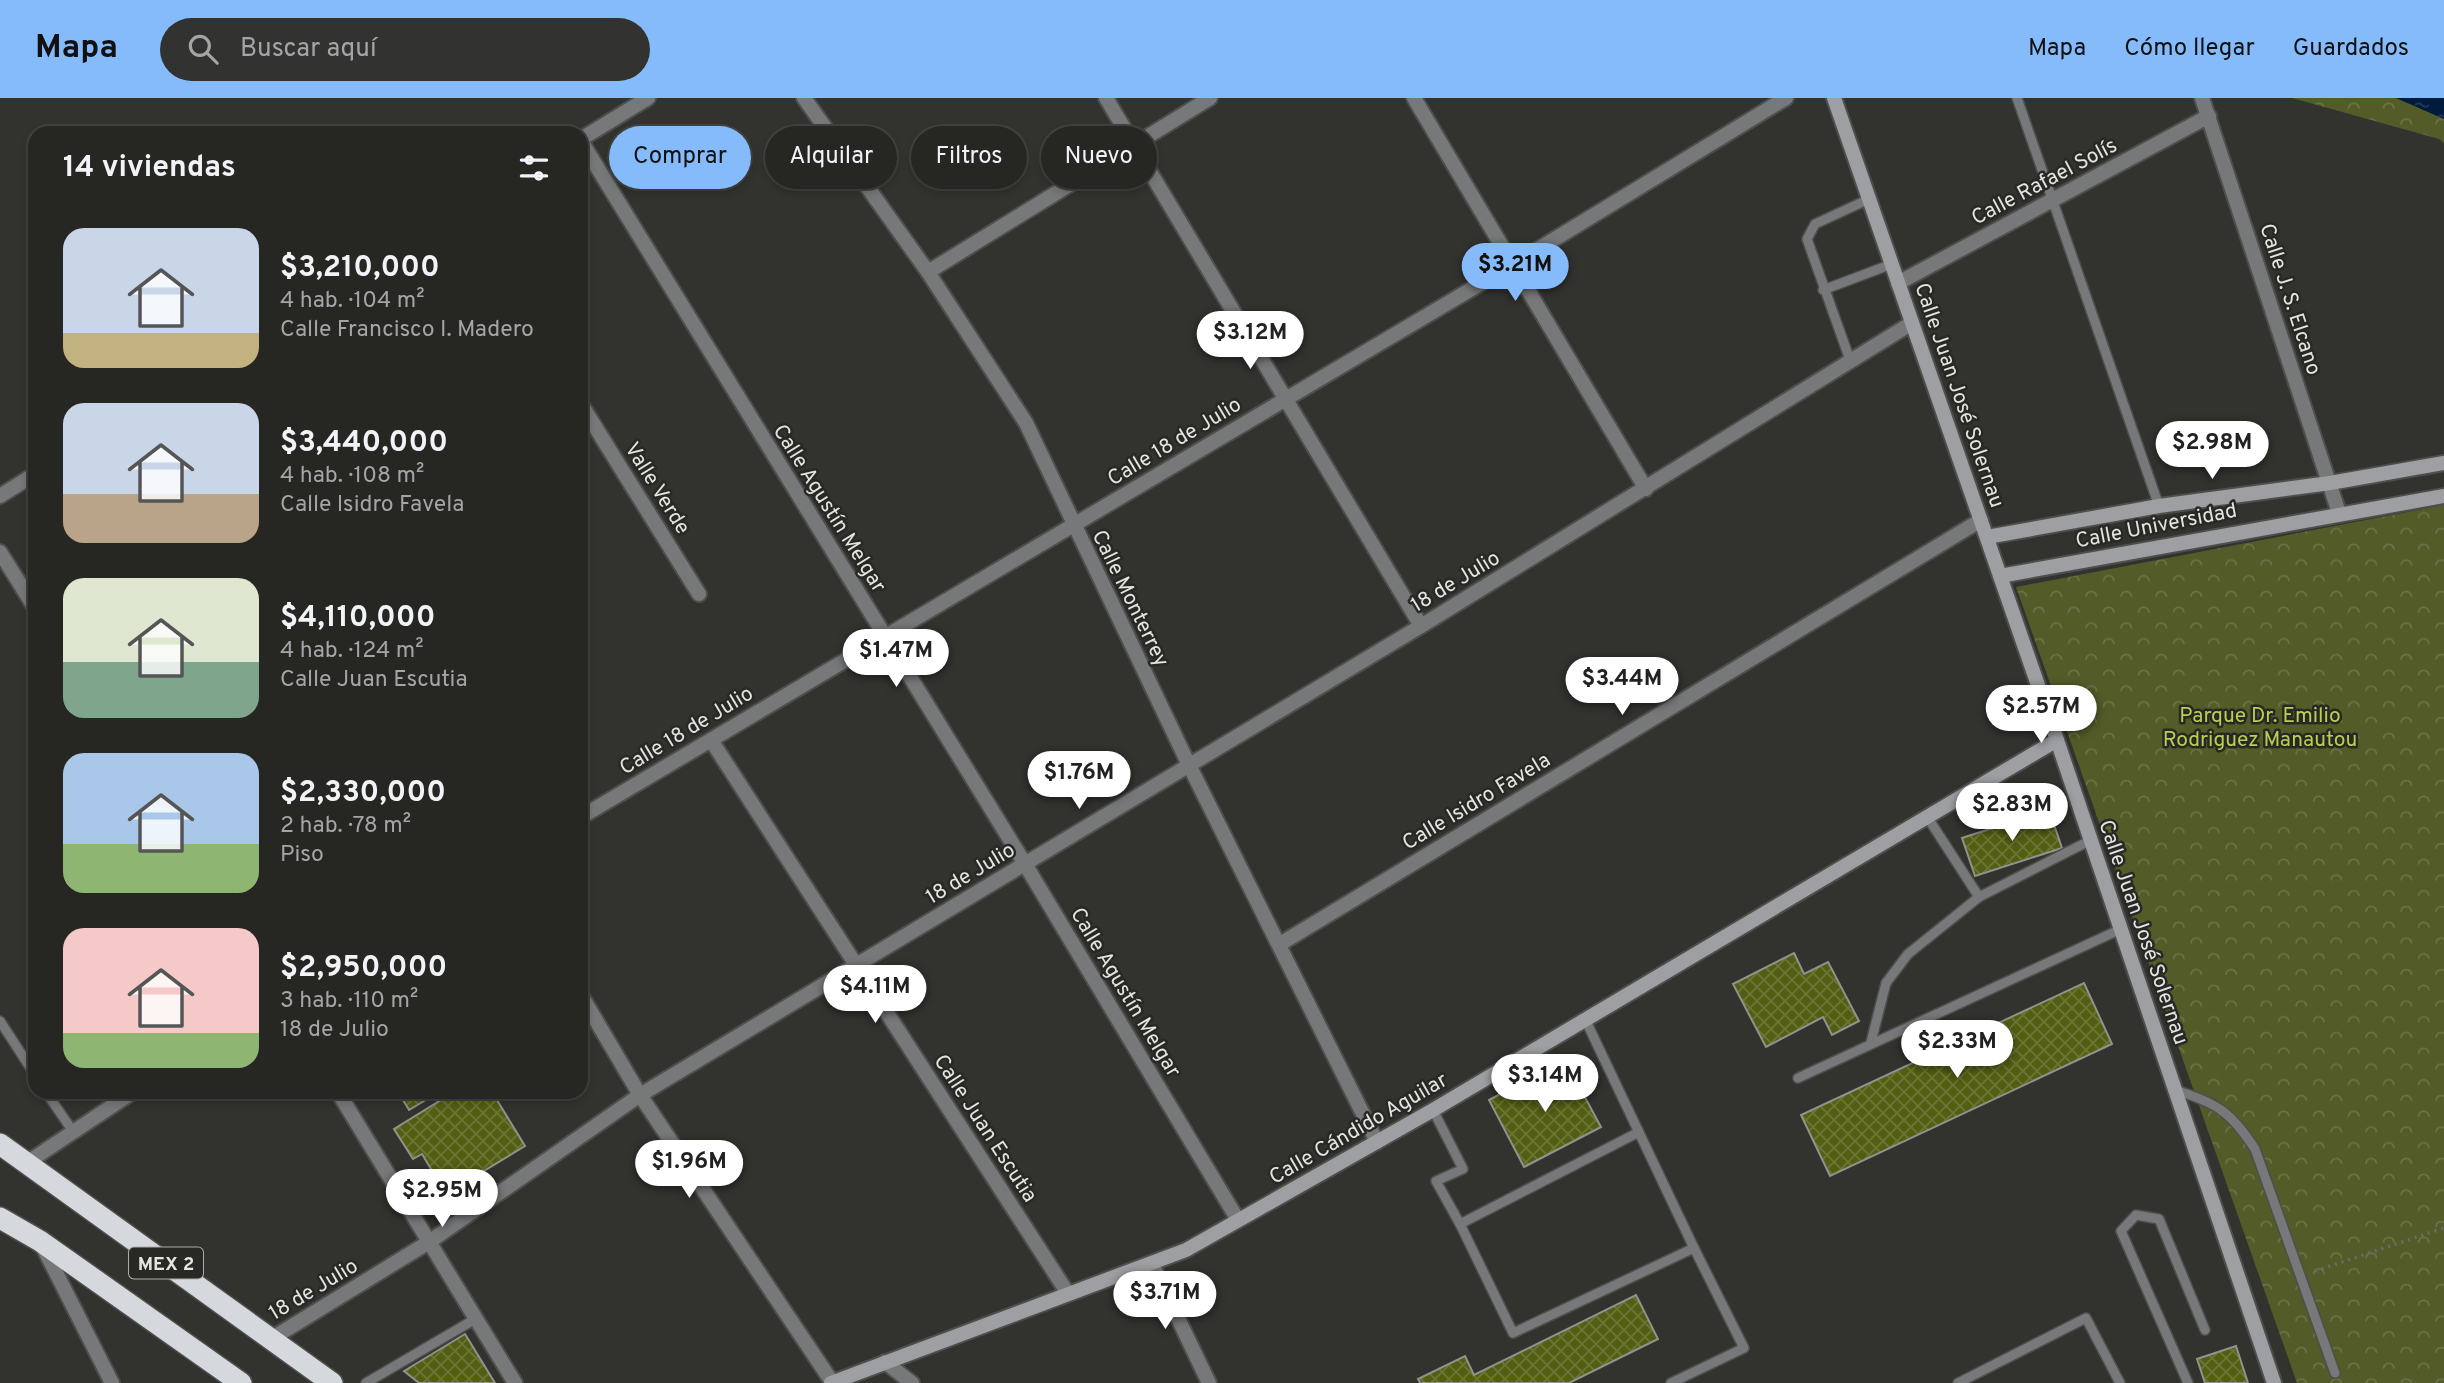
<!DOCTYPE html>
<html lang="es">
<head>
<meta charset="utf-8">
<style>
	:root { --surface:#262623; --page:#323230; --text:#f1f3f6; --muted:#a4a5a6; --line:#424341; --accent:#86bbfb }
	body { margin:0; font-family:Overpass,sans-serif; background:var(--page); color:var(--text); height:100vh; display:flex; flex-direction:column; font-size:26px; white-space:nowrap }
	* { box-sizing:border-box; margin:0 }
	p { font-size:23px; color:var(--muted) }
	.icon { flex:none; width:38px; height:38px; fill:none; stroke:currentColor; stroke-width:2; stroke-linecap:round; stroke-linejoin:round }
	.map { position:relative; flex:1; overflow:hidden }
	.drawer { position:absolute; left:28px; top:28px; width:560px; height:973px; display:flex; flex-direction:column; background:var(--surface); border-radius:21px; box-shadow:0 4px 10px #0003,0 0 0 2px var(--line) }
	.drawer>* { flex:none }
	.top-card { position:absolute; left:609px; top:28px; width:665px; height:63px; display:flex; gap:14px }
	.price { position:absolute; translate:-50% -60px; padding:0 16px; border-radius:24px; background:#fff; color:#222; font-size:23px; line-height:46px; filter:drop-shadow(0 2px 4px #0008) }
	.price::after { content:''; position:absolute; left:50%; top:42px; width:21px; height:16px; margin-left:-10px; background:inherit; clip-path:polygon(0 0,100% 0,50% 100%) }
	.price.active { background:var(--accent); color:#111 }
	ul { padding:0; list-style:none }
	li { display:flex; align-items:center; gap:21px; height:175px; padding:0 35px }
	li span { display:grid; place-items:center; flex:none; width:196px; height:140px; border-radius:21px; color:#555 }
	li>.icon { margin-inline-start:auto }
	span .icon { width:84px; height:84px; fill:#fffc; stroke-width:1 }
	li b { font-size:30px }
	h2 { display:flex; justify-content:space-between; align-items:center; height:84px; padding:0 35px; font-size:30px }
	.tag { padding:0 24px; border-radius:32px; background:var(--surface); box-shadow:0 4px 10px #0003,0 0 0 2px var(--line); font-size:24px; line-height:63px }
	.tag.active { background:var(--accent); color:#111 }
	header { display:flex; align-items:center; gap:42px; box-sizing:border-box; height:98px; padding:0 35px; background:var(--accent); color:#111 }
	header strong { font-size:33px }
	nav { display:flex; gap:38px; margin-inline-start:auto; font-size:24px }
	.search { width:490px; height:63px; background:var(--page); display:flex; align-items:center; gap:18px; box-sizing:border-box; padding:0 24px; border-radius:38px; color:var(--muted); font-size:26px }
	.map>svg:first-child { display:block }
</style>
</head>
<body>
<header>
<strong>Mapa</strong>
<div class="search"><svg class="icon" aria-label="search" viewBox="0 0 24 24"><circle cx="10" cy="10" r="6"/><path d="M15 15l6 6"/></svg>Buscar aquí</div>
<nav><a>Mapa</a><a>Cómo llegar</a><a>Guardados</a></nav>
</header>
<div class="map">
<svg width="2444" height="1285" viewBox="0 0 2444 1285">
	<defs>
		<pattern id="park-crowns" width="20" height="18" patternUnits="userSpaceOnUse" patternTransform="scale(1.75)"><rect width="20" height="18" fill="#535b28"/><path d="M2 6a3 3 0 1 1 6 0M12 15a3 3 0 1 1 6 0" fill="none" stroke="#6c7247"/></pattern>
		<pattern id="water-ripples" width="26" height="14" patternUnits="userSpaceOnUse" patternTransform="scale(1.75)"><rect width="26" height="14" fill="#001b3c"/><path d="M2 4q2-2 4 0t4 0M15 11q2-2 4 0t4 0" fill="none" stroke="#253c58"/></pattern>
		<pattern id="building-cross-hatch" width="8" height="8" patternUnits="userSpaceOnUse" patternTransform="scale(1.75)"><rect width="8" height="8" fill="#545e12"/><path d="M0 0l8 8M0 8l8-8" fill="none" stroke="#6c7534"/></pattern>
	</defs>
	<rect width="100%" height="100%" fill="#32332f"/>
	<!-- park -->
	<g fill="url(#park-crowns)">
		<path d="M 2292,0 L 2444,0 L 2444,45 L 2439,41 Z"/>
		<path d="M 2444,407 L 2444,1285 L 2297,1285 L 2016,489 Z"/>
	</g>
	<!-- water -->
	<path fill="url(#water-ripples)" d="M 2396,0 L 2444,0 L 2444,21 Z"/>
	<!-- building -->
	<g fill="url(#building-cross-hatch)" stroke="#91928d" stroke-width="2">
		<path d="M 2049,712 L 2062,750 L 1975,778 L 1962,740 Z"/>
		<path d="M 1794,855 L 1804,876 L 1828,864 L 1859,923 L 1832,937 L 1823,919 L 1766,949 L 1733,886 Z"/>
		<path d="M 2084,885 L 2112,946 L 1830,1078 L 1801,1017 Z"/>
		<path d="M 1565,962 L 1601,1029 L 1524,1069 L 1489,1002 Z"/>
		<path d="M 398,994 L 439,994 L 409,1012 Z"/>
		<path d="M 454,994 L 492,994 L 525,1048 L 446,1096 L 422,1056 L 413,1061 L 394,1031 Z"/>
		<path d="M 1636,1197 L 1658,1241 L 1569,1285 L 1420,1285 L 1418,1281 L 1465,1258 L 1474,1277 Z"/>
		<path d="M 465,1236 L 495,1285 L 419,1285 L 404,1273 Z"/>
		<path d="M 2236,1248 L 2248,1285 L 2205,1285 L 2197,1261 Z"/>
	</g>
	<g fill="none" stroke-linecap="round" stroke-linejoin="round">
		<defs>
			<g id="lane">
				<path d="M 2017,0 L 2159,408"/>
				<path d="M 1823,192 L 1892,166"/>
				<path d="M 1850,262 L 1807,141 L 1815,126 L 1869,101"/>
				<path d="M 1928,720 L 1979,799 L 2091,742"/>
				<path d="M 1585,921 L 1694,1150 L 1513,1235 L 1460,1126 L 1639,1034"/>
				<path d="M 0,923 L 35,977"/>
				<path d="M 1871,944 L 1886,885 L 1908,856 L 1979,799"/>
				<path d="M 1798,980 L 2121,831"/>
				<path d="M 2175,992 C 2217,1005 2231,1014 2255,1051 L 2335,1275"/>
				<path d="M 46,994 L 72,1032"/>
				<path d="M 1433,1012 L 1463,1071 L 1436,1083 L 1460,1126"/>
				<path d="M 366,1285 L 477,1220"/>
				<path d="M 1671,1285 L 1744,1250 L 1694,1150"/>
				<path d="M 1958,1285 L 2086,1220 L 2120,1285"/>
				<path d="M 2188,1285 L 2121,1133 L 2136,1117 L 2159,1121 L 2205,1232"/>
			</g>
			<g id="street">
				<path d="M 804,0 L 928,174 L 1026,325 L 1189,667 L 1377,1044"/>
				<path d="M 1106,0 L 1421,528"/>
				<path d="M 1414,0 L 1646,391"/>
				<path d="M 2202,0 L 2339,415"/>
				<path d="M 581,41 L 648,0"/>
				<path d="M 581,43 L 1025,766 L 1238,1122"/>
				<path d="M 928,174 L 1210,0"/>
				<path d="M 1898,185 L 2209,18"/>
				<path d="M 581,306 L 699,496"/>
				<path d="M 0,398 L 35,376"/>
				<path d="M 0,454 L 35,510"/>
				<path d="M 711,642 L 1067,1194"/>
				<path d="M 581,719 L 1512,167 L 1786,0"/>
				<path d="M 1280,846 L 1981,422"/>
				<path d="M 581,897 L 640,997 L 832,1284"/>
				<path d="M 338,994 L 515,1285"/>
				<path d="M 28,1064 L 133,994"/>
				<path d="M 42,1147 L 112,1285"/>
				<path d="M 1152,1166 L 1209,1285"/>
				<path d="M 271,1241 L 429,1144 L 640,997 L 1421,528 L 1912,225"/>
				<path d="M 885,1264 L 912,1285"/>
			</g>
			<g id="secondary">
				<path d="M 1834,0 L 2057,642 L 2274,1285"/>
				<path d="M 1987,439 L 2159,408 L 2330,385 L 2444,365"/>
				<path d="M 2000,478 L 2444,398"/>
				<path d="M 831,1285 L 1186,1152 L 1433,1012 L 2057,642"/>
			</g>
			<g id="highway">
				<path d="M 0,1046 L 332,1285"/>
				<path d="M 0,1120 L 40,1143 L 241,1285"/>
			</g>
		</defs>
		<!-- lane casing -->
		<use href="#lane" stroke="#4e4f4c" stroke-width="12"/>
		<!-- street casing -->
		<use href="#street" stroke="#4e4f4c" stroke-width="18"/>
		<!-- secondary casing -->
		<use href="#secondary" stroke="#4e4f4c" stroke-width="18"/>
		<!-- highway casing -->
		<use href="#highway" stroke="#4e4f4c" stroke-width="24"/>
		<!-- path -->
		<path stroke="#6b6c69" stroke-width="3.5" stroke-dasharray="2 5" stroke-linecap="butt" d="M 2315,1173 L 2444,1130"/>
		<!-- lane -->
		<use href="#lane" stroke="#77787a" stroke-width="9"/>
		<!-- street -->
		<use href="#street" stroke="#77787a" stroke-width="14"/>
		<!-- secondary -->
		<use href="#secondary" stroke="#9d9fa2" stroke-width="14"/>
		<!-- highway -->
		<use href="#highway" stroke="#d5d8dd" stroke-width="21"/>
	</g>
	<g text-anchor="middle" stroke-width="5" stroke-linejoin="round" paint-order="stroke">
		<!-- shield labels -->
		<rect fill="#282925" stroke="#acadaa" stroke-width="2" x="129" y="1149.5" width="74" height="31" rx="5"/>
		<g font-size="19" font-weight="bold" fill="#e4e5e3">
			<text x="166" y="1172">MEX 2</text>
		</g>
		<!-- street labels -->
		<g font-size="21" fill="#e4e5e3" stroke="#282925">
			<text transform="translate(2044 83) rotate(-28)" y="7">Calle Rafael Solís</text>
			<text transform="translate(2291 201) rotate(72)" y="7">Calle J. S. Elcano</text>
			<text transform="translate(1960 297) rotate(71)" y="7">Calle Juan José Solernau</text>
			<text transform="translate(1174 343) rotate(-31)" y="7">Calle 18 de Julio</text>
			<text transform="translate(658 390) rotate(58)" y="7">Valle Verde</text>
			<text transform="translate(830 410) rotate(58)" y="7">Calle Agustín Melgar</text>
			<text transform="translate(2156 427) rotate(-11)" y="7">Calle Universidad</text>
			<text transform="translate(1455 483) rotate(-31)" y="7">18 de Julio</text>
			<text transform="translate(1131 500) rotate(64)" y="7">Calle Monterrey</text>
			<text transform="translate(686 632) rotate(-31)" y="7">Calle 18 de Julio</text>
			<text transform="translate(1476 703) rotate(-31)" y="7">Calle Isidro Favela</text>
			<text transform="translate(970 775) rotate(-31)" y="7">18 de Julio</text>
			<text transform="translate(2144 834) rotate(71)" y="7">Calle Juan José Solernau</text>
			<text transform="translate(1126 894) rotate(59)" y="7">Calle Agustín Melgar</text>
			<text transform="translate(986 1030) rotate(57)" y="7">Calle Juan Escutia</text>
			<text transform="translate(1358 1030) rotate(-30)" y="7">Calle Cándido Aguilar</text>
			<text transform="translate(313 1191) rotate(-31)" y="7">18 de Julio</text>
		</g>
		<!-- park labels -->
		<g font-size="21" fill="#bcce50" stroke="#282925">
			<text x="2260" y="624">Parque Dr. Emilio<tspan x="2260" dy="24">Rodriguez Manautou</tspan></text>
		</g>
	</g>
</svg>
<b class="price active" style="left:1515px;top:205px">$3.21M</b>
<b class="price" style="left:1250px;top:273px">$3.12M</b>
<b class="price" style="left:2212px;top:383px">$2.98M</b>
<b class="price" style="left:896px;top:591px">$1.47M</b>
<b class="price" style="left:1622px;top:619px">$3.44M</b>
<b class="price" style="left:2041px;top:647px">$2.57M</b>
<b class="price" style="left:1079px;top:713px">$1.76M</b>
<b class="price" style="left:2012px;top:745px">$2.83M</b>
<b class="price" style="left:875px;top:927px">$4.11M</b>
<b class="price" style="left:1957px;top:982px">$2.33M</b>
<b class="price" style="left:1545px;top:1016px">$3.14M</b>
<b class="price" style="left:689px;top:1102px">$1.96M</b>
<b class="price" style="left:442px;top:1131px">$2.95M</b>
<b class="price" style="left:1165px;top:1233px">$3.71M</b>
<div class="top-card">
<a class="tag active">Comprar</a>
<a class="tag">Alquilar</a>
<a class="tag">Filtros</a>
<a class="tag">Nuevo</a>
</div>
<section class="drawer">
<h2>14 viviendas<svg class="icon" aria-label="filters" viewBox="0 0 24 24"><path d="M4 7h16M4 17h16"/><circle cx="9" cy="7" r="2"/><circle cx="15" cy="17" r="2"/></svg></h2>
<ul>
<li><span style="background:linear-gradient(#c9d6e8 75%,#c2b280 0)"><svg class="icon" aria-label="home" viewBox="0 0 24 24"><path d="M3 11l9-7 9 7M6 9v11h12V9"/></svg></span><div><b>$3,210,000</b><p>4 hab. · 104 m²</p><p>Calle Francisco I. Madero</p></div></li>
<li><span style="background:linear-gradient(#c9d6e8 65%,#b9a48a 0)"><svg class="icon" aria-label="home" viewBox="0 0 24 24"><path d="M3 11l9-7 9 7M6 9v11h12V9"/></svg></span><div><b>$3,440,000</b><p>4 hab. · 108 m²</p><p>Calle Isidro Favela</p></div></li>
<li><span style="background:linear-gradient(#dfe7d0 60%,#7fa58c 0)"><svg class="icon" aria-label="home" viewBox="0 0 24 24"><path d="M3 11l9-7 9 7M6 9v11h12V9"/></svg></span><div><b>$4,110,000</b><p>4 hab. · 124 m²</p><p>Calle Juan Escutia</p></div></li>
<li><span style="background:linear-gradient(#a9c7e8 65%,#8fb573 0)"><svg class="icon" aria-label="home" viewBox="0 0 24 24"><path d="M3 11l9-7 9 7M6 9v11h12V9"/></svg></span><div><b>$2,330,000</b><p>2 hab. · 78 m²</p><p>Piso</p></div></li>
<li><span style="background:linear-gradient(#f6c9c9 75%,#8fb573 0)"><svg class="icon" aria-label="home" viewBox="0 0 24 24"><path d="M3 11l9-7 9 7M6 9v11h12V9"/></svg></span><div><b>$2,950,000</b><p>3 hab. · 110 m²</p><p>18 de Julio</p></div></li>
</ul>
</section>
</div>
</body>
</html>
